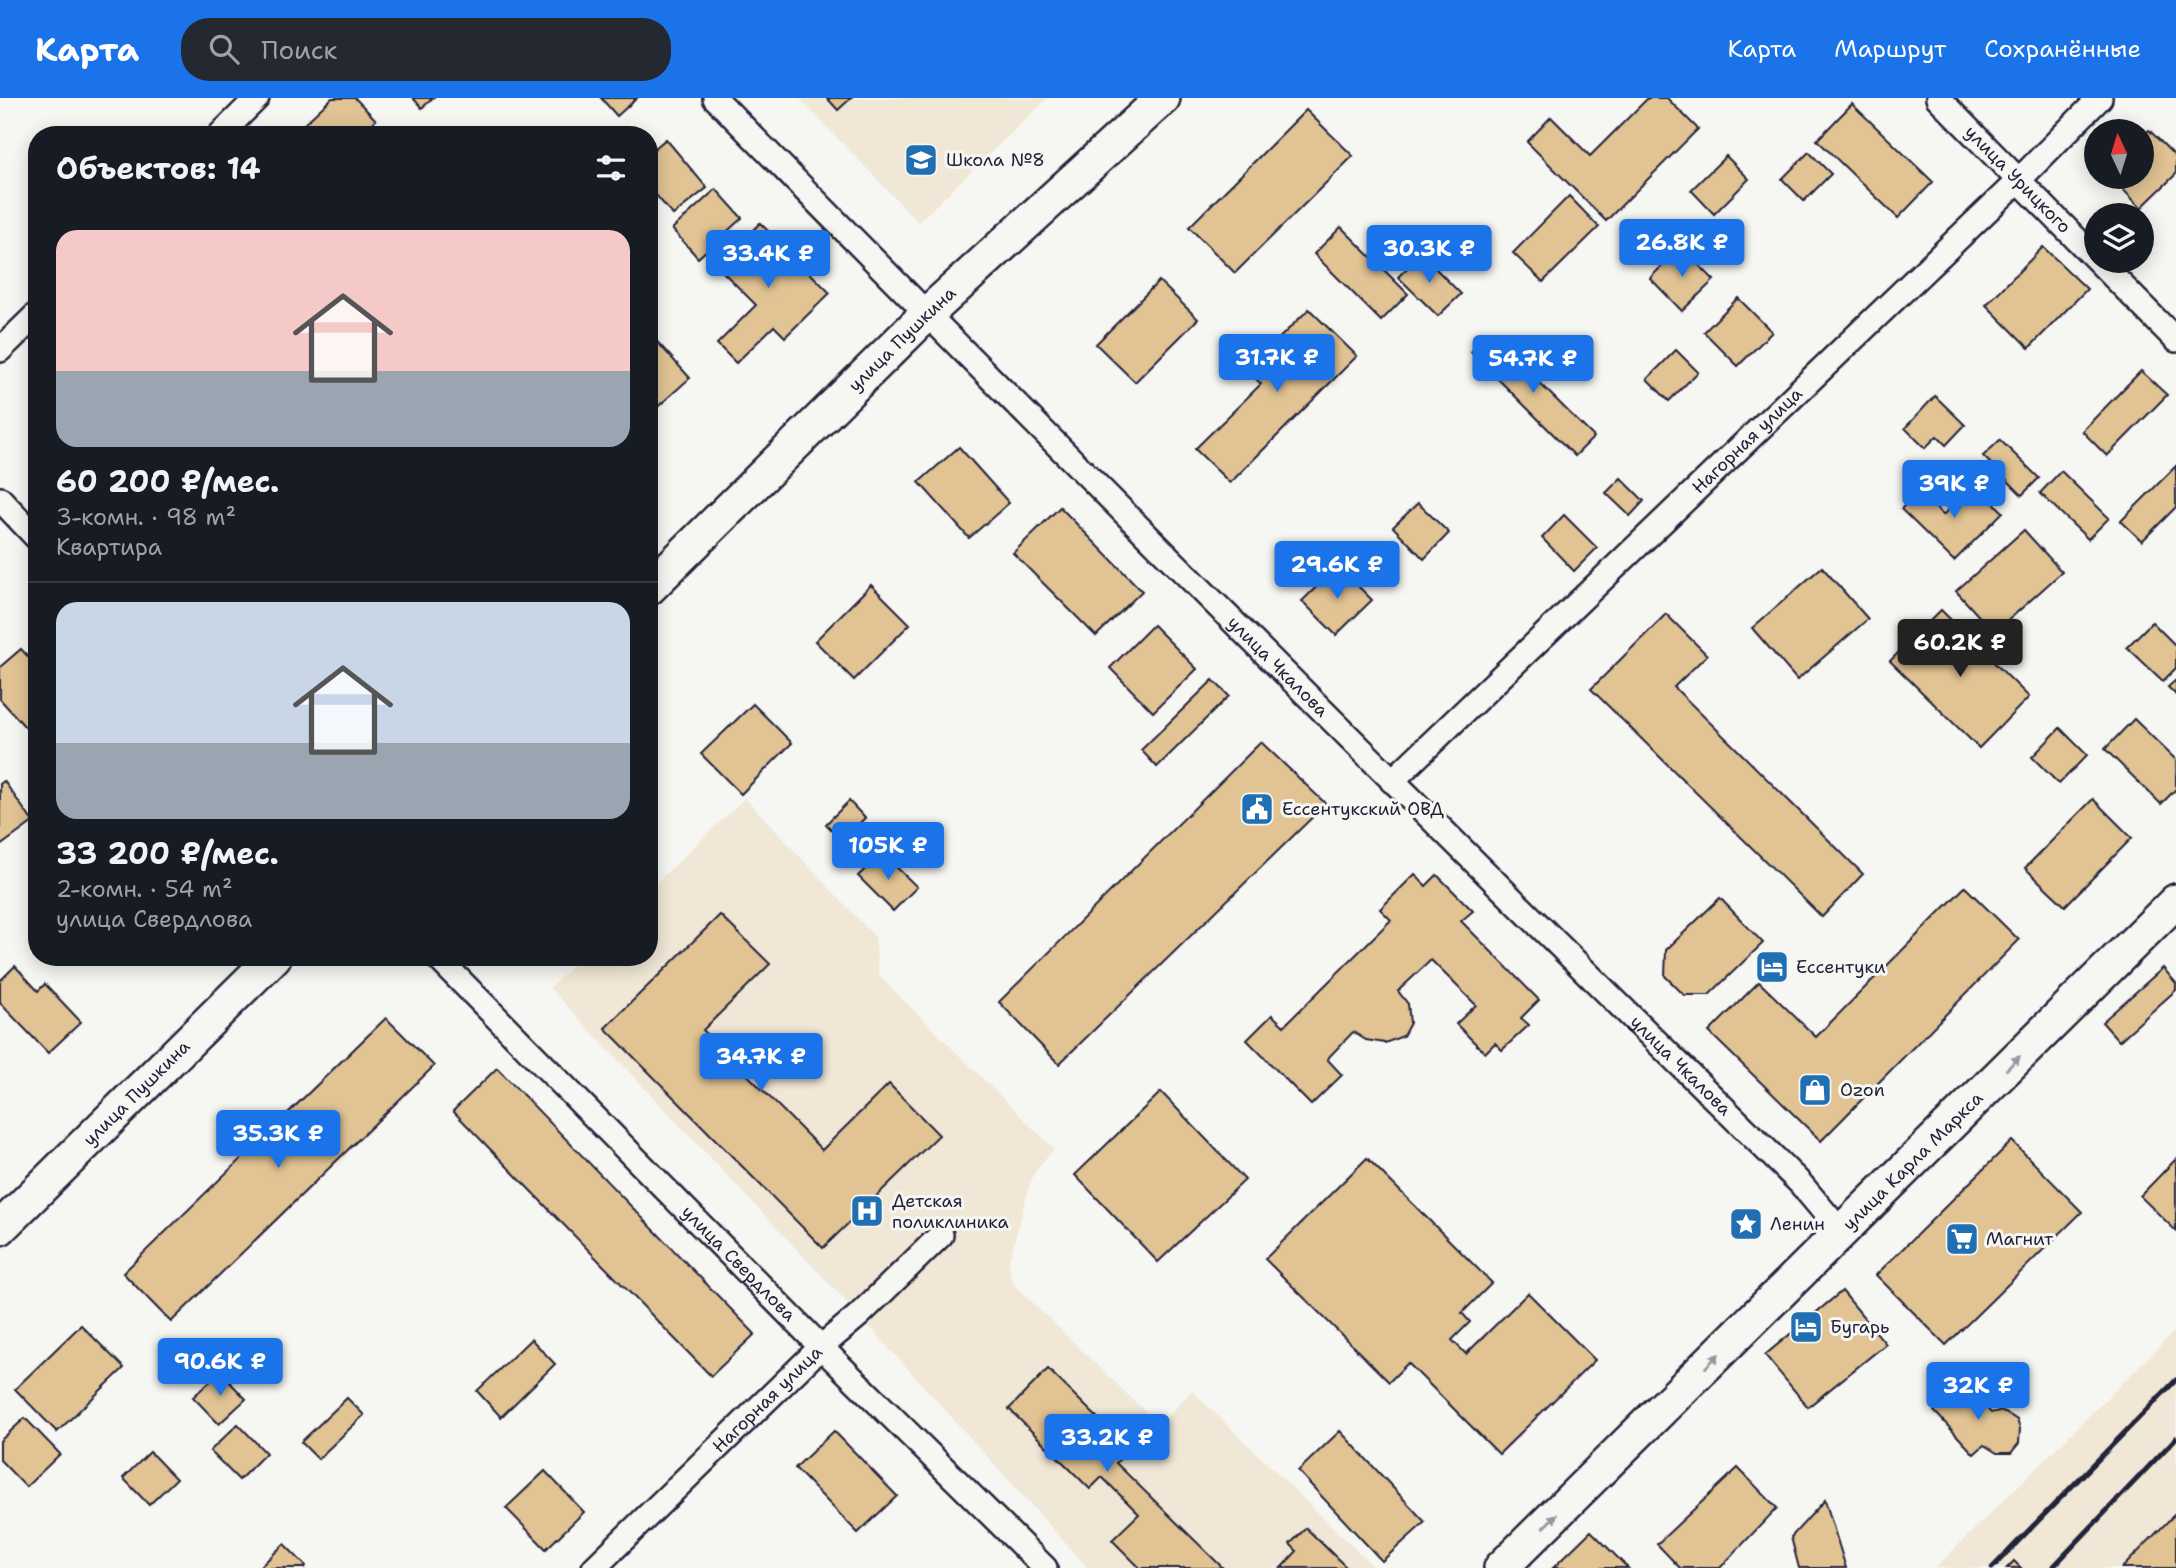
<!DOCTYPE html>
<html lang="ru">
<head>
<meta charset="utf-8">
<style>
	:root { --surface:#171b24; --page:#242831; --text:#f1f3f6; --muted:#9ea1a6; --line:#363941; --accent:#1a73e8 }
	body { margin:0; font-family:"Shantell Sans",sans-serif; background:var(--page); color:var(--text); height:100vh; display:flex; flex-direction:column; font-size:26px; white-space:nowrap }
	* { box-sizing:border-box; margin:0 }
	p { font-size:23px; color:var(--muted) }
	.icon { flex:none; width:38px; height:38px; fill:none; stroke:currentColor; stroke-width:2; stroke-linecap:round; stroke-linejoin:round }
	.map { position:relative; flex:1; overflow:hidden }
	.panel { position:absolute; left:28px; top:28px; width:630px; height:840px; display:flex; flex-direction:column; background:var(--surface); border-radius:28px; box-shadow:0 4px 18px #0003 }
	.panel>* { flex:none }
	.needle { width:46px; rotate:356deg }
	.tools { position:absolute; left:2084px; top:21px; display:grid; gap:14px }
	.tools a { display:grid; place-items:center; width:70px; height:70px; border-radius:50%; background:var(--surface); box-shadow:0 4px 18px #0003; font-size:35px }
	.price { position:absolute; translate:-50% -60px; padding:0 16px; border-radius:7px; background:var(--accent); color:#fff; font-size:23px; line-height:46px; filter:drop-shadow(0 2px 4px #0008) }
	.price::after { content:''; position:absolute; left:50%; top:42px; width:21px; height:16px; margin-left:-10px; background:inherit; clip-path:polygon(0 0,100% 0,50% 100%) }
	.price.selected { background:#222; color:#fff }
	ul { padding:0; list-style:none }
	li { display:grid; align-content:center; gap:14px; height:371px; padding:0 28px }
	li+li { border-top:2px solid var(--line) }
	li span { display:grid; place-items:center; height:217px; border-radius:21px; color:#555 }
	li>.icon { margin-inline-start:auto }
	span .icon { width:126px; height:126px; fill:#fffc; stroke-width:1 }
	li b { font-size:30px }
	h2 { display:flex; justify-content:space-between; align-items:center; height:84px; padding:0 28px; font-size:30px }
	header { display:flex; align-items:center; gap:42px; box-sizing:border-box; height:98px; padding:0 35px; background:var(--accent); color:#fff }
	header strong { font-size:33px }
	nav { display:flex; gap:38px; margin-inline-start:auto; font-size:24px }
	.search { width:490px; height:63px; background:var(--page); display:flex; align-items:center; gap:18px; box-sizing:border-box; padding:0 24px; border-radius:28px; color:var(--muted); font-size:26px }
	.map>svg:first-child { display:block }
</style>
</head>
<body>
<header>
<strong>Карта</strong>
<div class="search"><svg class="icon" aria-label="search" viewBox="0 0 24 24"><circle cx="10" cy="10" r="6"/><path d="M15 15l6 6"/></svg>Поиск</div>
<nav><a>Карта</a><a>Маршрут</a><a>Сохранённые</a></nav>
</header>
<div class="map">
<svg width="2176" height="1470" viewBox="0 0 2176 1470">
	<rect width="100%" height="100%" fill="#f6f6f2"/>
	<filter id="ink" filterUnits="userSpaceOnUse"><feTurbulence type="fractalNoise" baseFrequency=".0143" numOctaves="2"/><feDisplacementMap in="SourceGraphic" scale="14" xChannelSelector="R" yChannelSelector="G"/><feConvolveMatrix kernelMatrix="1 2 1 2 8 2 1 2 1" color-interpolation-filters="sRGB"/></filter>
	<g filter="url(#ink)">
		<!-- built -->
		<g fill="#f0e7d6">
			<path d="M 799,0 L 1048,0 L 918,124 Z"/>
			<path d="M 745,700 L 875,839 L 879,878 L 1054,1051 L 1034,1075 L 1029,1089 L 1009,1163 L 1010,1177 L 1017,1190 L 1159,1327 L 1192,1293 L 1375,1470 L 1088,1470 L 859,1217 L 550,890 L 581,859 L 649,859 L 649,792 Z"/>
			<path d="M 2176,1232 L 2176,1415 L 2122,1470 L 1935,1470 Z"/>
		</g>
		<!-- building -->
		<g fill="#e1c394" stroke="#22223b" stroke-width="2">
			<path d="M 332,0 L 355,0 L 376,22 L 360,37 L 311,37 L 302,28 Z"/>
			<path d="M 413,0 L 433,0 L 422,10 Z"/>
			<path d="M 601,0 L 637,0 L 617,18 Z"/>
			<path d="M 827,0 L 851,0 L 838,12 Z"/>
			<path d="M 1648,0 L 1667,0 L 1698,31 L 1606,123 L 1527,44 L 1551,19 L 1590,58 Z"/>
			<path d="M 1852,6 L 1933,84 L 1898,120 L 1817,42 Z"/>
			<path d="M 1306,12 L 1353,58 L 1235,175 L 1189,129 Z"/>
			<path d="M 2149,32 L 2176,59 L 2176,76 L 2141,110 L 2111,79 L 2142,79 L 2142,38 Z"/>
			<path d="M 666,41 L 707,90 L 673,117 L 649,89 L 649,55 Z"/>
			<path d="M 1809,54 L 1831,76 L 1804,103 L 1782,81 Z"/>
			<path d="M 1726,58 L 1749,81 L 1714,116 L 1691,92 Z"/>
			<path d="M 716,91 L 742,120 L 698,160 L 672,131 Z"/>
			<path d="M 1569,98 L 1599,129 L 1543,184 L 1513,155 Z"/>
			<path d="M 760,125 L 830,195 L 785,239 L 774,228 L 736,265 L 717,246 L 756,207 L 717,168 Z"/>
			<path d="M 1341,129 L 1408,196 L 1381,223 L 1314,156 Z"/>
			<path d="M 1681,149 L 1714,182 L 1682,213 L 1650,180 Z"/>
			<path d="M 2043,149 L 2087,191 L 2029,250 L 1986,207 Z"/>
			<path d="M 1421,156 L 1461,196 L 1438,218 L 1398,179 Z"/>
			<path d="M 1159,183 L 1198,221 L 1135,284 L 1096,246 Z"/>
			<path d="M 1738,200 L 1772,234 L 1738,268 L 1704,234 Z"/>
			<path d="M 1309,211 L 1357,258 L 1230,385 L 1195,351 L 1261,286 L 1247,272 Z"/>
			<path d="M 1490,236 L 1594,339 L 1575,358 L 1471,254 Z"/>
			<path d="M 651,237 L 690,280 L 653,313 L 649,308 Z"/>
			<path d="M 1676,252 L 1698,274 L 1669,303 L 1647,281 Z"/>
			<path d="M 2141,273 L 2167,297 L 2107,358 L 2082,333 Z"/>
			<path d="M 1935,298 L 1965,327 L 1946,347 L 1937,338 L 1925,350 L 1905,330 Z"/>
			<path d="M 2000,342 L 2039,380 L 2022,397 L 1983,358 Z"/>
			<path d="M 959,349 L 1009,405 L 969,440 L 919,384 Z"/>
			<path d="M 2176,368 L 2176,409 L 2142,443 L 2121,423 Z"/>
			<path d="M 2061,373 L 2109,420 L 2088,441 L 2040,395 Z"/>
			<path d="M 1621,380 L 1644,403 L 1630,418 L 1606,395 Z"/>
			<path d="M 1974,386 L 2003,414 L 1954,463 L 1901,411 L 1919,393 L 1943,417 Z"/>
			<path d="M 1418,405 L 1449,435 L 1424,461 L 1393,429 Z"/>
			<path d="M 1060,409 L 1142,493 L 1096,538 L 1013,455 Z"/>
			<path d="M 1564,417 L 1597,450 L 1574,473 L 1542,440 Z"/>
			<path d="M 2024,432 L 2062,474 L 1994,535 L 1956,493 Z"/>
			<path d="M 1338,468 L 1372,502 L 1336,537 L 1302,503 Z"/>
			<path d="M 1822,469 L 1868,521 L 1797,582 L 1752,530 Z"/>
			<path d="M 871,487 L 910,526 L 854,582 L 815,543 Z"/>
			<path d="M 1941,512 L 2029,599 L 1979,650 L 1890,563 Z"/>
			<path d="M 1666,516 L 1707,557 L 1674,589 L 1863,776 L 1822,819 L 1591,591 Z"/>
			<path d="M 2152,524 L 2176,548 L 2176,570 L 2163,583 L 2127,549 Z"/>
			<path d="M 1153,527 L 1197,571 L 1153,614 L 1110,570 Z"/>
			<path d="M 21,551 L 37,568 L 37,621 L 26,630 L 0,601 L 0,569 Z"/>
			<path d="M 1213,582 L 1229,598 L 1157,669 L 1141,652 Z"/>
			<path d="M 2176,582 L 2176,597 L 2168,589 Z"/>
			<path d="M 753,606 L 792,645 L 741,696 L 701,656 Z"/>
			<path d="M 2134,621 L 2176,662 L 2176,691 L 2161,706 L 2105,651 Z"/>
			<path d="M 2060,630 L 2087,657 L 2059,686 L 2032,659 Z"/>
			<path d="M 1261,644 L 1326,706 L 1059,966 L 999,904 Z"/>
			<path d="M 4,683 L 33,724 L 0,748 L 0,686 Z"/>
			<path d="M 2093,701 L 2132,740 L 2065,808 L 2025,770 Z"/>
			<path d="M 849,703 L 865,720 L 842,742 L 826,726 Z"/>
			<path d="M 882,755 L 917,789 L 893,813 L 858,778 Z"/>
			<path d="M 1415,776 L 1426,788 L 1437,777 L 1473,813 L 1461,823 L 1539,902 L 1521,920 L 1529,927 L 1502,952 L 1495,945 L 1485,955 L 1456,926 L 1476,907 L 1431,862 L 1398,893 L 1408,906 L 1410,925 L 1403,938 L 1385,945 L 1366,942 L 1353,934 L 1327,961 L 1342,977 L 1311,1007 L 1247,942 L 1272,917 L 1284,928 L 1391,822 L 1380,811 Z"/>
			<path d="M 1965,789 L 2019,842 L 1821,1043 L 1709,934 L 1759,884 L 1816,939 Z"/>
			<path d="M 1720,800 L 1763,845 L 1709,897 L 1684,897 L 1665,878 L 1666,852 Z"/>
			<path d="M 720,817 L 770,866 L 703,932 L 822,1052 L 889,986 L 939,1037 L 823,1150 L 605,930 Z"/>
			<path d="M 15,868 L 38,893 L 45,886 L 81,924 L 48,955 L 0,905 L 0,883 Z"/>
			<path d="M 2163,870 L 2176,885 L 2176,892 L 2119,943 L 2102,924 Z"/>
			<path d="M 386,920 L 434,968 L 171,1224 L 123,1175 Z"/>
			<path d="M 497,970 L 755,1236 L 711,1278 L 453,1013 Z"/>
			<path d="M 1161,994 L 1245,1082 L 1158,1164 L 1075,1077 Z"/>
			<path d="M 2012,1043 L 2082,1114 L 1946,1247 L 1876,1177 Z"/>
			<path d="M 1367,1060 L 1492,1185 L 1462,1215 L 1470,1224 L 1452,1242 L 1466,1256 L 1528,1195 L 1595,1262 L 1499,1356 L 1408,1265 L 1389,1284 L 1265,1161 Z"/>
			<path d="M 2176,1061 L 2176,1133 L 2140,1098 Z"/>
			<path d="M 1842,1193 L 1886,1246 L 1808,1309 L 1765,1257 Z"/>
			<path d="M 81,1227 L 124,1270 L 57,1334 L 15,1291 Z"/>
			<path d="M 531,1241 L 555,1266 L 501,1319 L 477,1293 Z"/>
			<path d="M 1048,1271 L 1129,1351 L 1116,1365 L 1223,1470 L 1140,1470 L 1112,1442 L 1139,1416 L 1102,1379 L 1090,1391 L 1009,1311 Z"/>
			<path d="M 220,1274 L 246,1301 L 219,1326 L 193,1299 Z"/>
			<path d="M 1963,1283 L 1991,1315 L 1999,1313 L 2008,1316 L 2017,1322 L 2020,1331 L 2019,1345 L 2011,1355 L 1997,1355 L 1984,1347 L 1974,1356 L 1934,1313 Z"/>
			<path d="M 347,1300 L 364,1317 L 318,1361 L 301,1344 Z"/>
			<path d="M 25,1320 L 60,1356 L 26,1389 L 0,1362 L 0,1343 Z"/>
			<path d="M 238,1326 L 266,1355 L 239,1382 L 210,1353 Z"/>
			<path d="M 834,1333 L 897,1398 L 858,1435 L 795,1370 Z"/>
			<path d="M 1340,1333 L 1425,1424 L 1382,1463 L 1298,1373 Z"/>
			<path d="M 150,1354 L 176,1381 L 149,1407 L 123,1380 Z"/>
			<path d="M 1738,1370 L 1777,1410 L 1720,1470 L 1680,1470 L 1657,1446 Z"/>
			<path d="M 545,1373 L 584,1414 L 546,1451 L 506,1410 Z"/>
			<path d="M 1825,1402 L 1846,1470 L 1799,1470 L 1791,1439 Z"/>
			<path d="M 2176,1415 L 2176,1470 L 2122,1470 Z"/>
			<path d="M 1306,1430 L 1347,1470 L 1281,1470 L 1297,1453 L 1290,1446 Z"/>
			<path d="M 1591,1433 L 1628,1470 L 1553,1470 Z"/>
			<path d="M 284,1446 L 306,1468 L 304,1470 L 259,1470 Z"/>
			<path d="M 2014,1463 L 2021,1470 L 2007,1470 Z"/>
		</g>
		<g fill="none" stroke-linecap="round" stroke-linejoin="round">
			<defs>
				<g id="street">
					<path id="s1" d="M 715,0 C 1072,366 1435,726 1800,1085 L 1842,1135"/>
					<path id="s2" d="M 1938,0 L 2096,161"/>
					<path d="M 220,37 L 257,0"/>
					<path d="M 2098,163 L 2176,242"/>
					<path d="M 0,252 L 37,216"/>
					<path d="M 0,401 L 37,440"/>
					<path id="s3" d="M 1392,683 L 2019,82 L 2100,0"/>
					<path id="s4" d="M 437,859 L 821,1249 L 1045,1470"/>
					<path id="s5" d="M 594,1470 L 821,1249 L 859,1217 L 941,1137"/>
				</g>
				<g id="secondary">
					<path id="s6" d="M 649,490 L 927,216 L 1163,0"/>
					<path id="s7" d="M 0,1130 L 274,859"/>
					<path id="s8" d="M 1501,1470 L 2176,803"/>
				</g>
			</defs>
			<!-- street casing -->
			<use href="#street" stroke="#22223b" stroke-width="28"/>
			<!-- secondary casing -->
			<use href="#secondary" stroke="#22223b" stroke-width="38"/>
			<!-- street -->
			<use href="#street" stroke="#f6f6f2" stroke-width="23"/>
			<!-- secondary -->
			<use href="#secondary" stroke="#f6f6f2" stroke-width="33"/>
			<!-- rail -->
			<g stroke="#22223b" stroke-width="5">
				<path d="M 1992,1470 L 2176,1282"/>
				<path d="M 2052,1470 L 2176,1340"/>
			</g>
		</g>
		<!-- one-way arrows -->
		<defs><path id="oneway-solid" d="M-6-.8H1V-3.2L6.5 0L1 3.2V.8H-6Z" transform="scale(1.75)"/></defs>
		<g fill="#9797a0">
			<use href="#oneway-solid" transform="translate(2013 965) rotate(-45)"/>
			<use href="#oneway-solid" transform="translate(1712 1263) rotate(-45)"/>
			<use href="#oneway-solid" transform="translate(1550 1423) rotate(-44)"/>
		</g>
	</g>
	<!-- icons -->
	<defs>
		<symbol id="school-square" viewBox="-11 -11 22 22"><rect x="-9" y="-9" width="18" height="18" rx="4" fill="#1f6fb2" stroke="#f6f6f2"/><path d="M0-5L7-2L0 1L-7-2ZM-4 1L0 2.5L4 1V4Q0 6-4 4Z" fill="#fff"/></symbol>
		<symbol id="civic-square" viewBox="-11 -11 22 22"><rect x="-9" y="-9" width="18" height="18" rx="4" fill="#1f6fb2" stroke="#f6f6f2"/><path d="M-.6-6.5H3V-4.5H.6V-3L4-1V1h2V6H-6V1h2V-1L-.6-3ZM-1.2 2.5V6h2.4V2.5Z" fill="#fff"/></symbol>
		<symbol id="hotel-square" viewBox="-11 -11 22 22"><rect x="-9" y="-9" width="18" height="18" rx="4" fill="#1f6fb2" stroke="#f6f6f2"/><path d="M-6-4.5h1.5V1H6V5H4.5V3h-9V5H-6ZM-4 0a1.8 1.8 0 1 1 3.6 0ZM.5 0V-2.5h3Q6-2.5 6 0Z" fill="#fff"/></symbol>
		<symbol id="shop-square" viewBox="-11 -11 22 22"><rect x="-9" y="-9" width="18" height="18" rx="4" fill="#1f6fb2" stroke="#f6f6f2"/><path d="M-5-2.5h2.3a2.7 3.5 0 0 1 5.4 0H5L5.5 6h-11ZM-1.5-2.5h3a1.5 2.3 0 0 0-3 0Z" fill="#fff"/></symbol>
		<symbol id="hospital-square" viewBox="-11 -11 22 22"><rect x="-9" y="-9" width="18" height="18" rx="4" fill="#1f6fb2" stroke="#f6f6f2"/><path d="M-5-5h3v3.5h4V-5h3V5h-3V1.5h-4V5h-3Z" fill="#fff"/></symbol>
		<symbol id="sight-square" viewBox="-11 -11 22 22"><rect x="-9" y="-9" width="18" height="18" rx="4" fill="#1f6fb2" stroke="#f6f6f2"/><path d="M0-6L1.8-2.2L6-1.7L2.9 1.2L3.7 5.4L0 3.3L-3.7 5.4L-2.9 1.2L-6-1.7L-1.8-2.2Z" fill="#fff"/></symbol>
		<symbol id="supermarket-square" viewBox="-11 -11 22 22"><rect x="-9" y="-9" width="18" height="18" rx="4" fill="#1f6fb2" stroke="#f6f6f2"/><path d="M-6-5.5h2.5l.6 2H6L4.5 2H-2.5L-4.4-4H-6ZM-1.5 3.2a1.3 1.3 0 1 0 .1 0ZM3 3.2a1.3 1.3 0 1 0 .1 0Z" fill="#fff"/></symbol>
	</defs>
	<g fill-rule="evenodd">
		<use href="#school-square" x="902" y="43" width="38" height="38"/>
		<use href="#civic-square" x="1238" y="692" width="38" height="38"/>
		<use href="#hotel-square" x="1753" y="850" width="38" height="38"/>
		<use href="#shop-square" x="1796" y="973" width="38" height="38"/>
		<use href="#hospital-square" x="848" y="1094" width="38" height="38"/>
		<use href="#sight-square" x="1727" y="1107" width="38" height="38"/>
		<use href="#supermarket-square" x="1943" y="1122" width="38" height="38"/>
		<use href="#hotel-square" x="1787" y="1210" width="38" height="38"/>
	</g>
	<g text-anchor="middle" stroke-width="6" stroke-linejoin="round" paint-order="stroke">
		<!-- poi labels -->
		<g font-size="18" fill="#22223b" stroke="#f6f6f2" text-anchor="start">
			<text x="946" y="68">Школа №8</text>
			<text x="1282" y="717">Ессентукский ОВД</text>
			<text x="1796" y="875">Ессентуки</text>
			<text x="1840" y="998">Ozon</text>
			<text x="892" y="1109">Детская<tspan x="892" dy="21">поликлиника</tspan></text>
			<text x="1770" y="1132">Ленин</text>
			<text x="1986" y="1147">Магнит</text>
			<text x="1830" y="1235">Бугарь</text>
		</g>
		<!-- street labels -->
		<g font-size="18" fill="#22223b" stroke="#f6f6f2">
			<text dy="6" stroke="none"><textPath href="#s2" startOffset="114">улица Урицкого</textPath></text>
			<text dy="6" stroke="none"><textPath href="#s6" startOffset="355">улица Пушкина</textPath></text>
			<text dy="6" stroke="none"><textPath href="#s3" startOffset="492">Нагорная улица</textPath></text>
			<text dy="6" stroke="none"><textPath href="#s1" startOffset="800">улица Чкалова</textPath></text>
			<text dy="6" stroke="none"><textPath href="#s1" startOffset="1367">улица Чкалова</textPath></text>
			<text dy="6" stroke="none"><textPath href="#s7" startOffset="192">улица Пушкина</textPath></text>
			<text dy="6" stroke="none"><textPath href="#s8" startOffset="579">улица Карла Маркса</textPath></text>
			<text dy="6" stroke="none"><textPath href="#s4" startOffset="430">улица Свердлова</textPath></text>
			<text dy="6" stroke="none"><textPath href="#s5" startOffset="242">Нагорная улица</textPath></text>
		</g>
	</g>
</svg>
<div class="tools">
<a><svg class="needle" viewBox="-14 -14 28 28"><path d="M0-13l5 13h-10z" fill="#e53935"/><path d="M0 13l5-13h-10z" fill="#9ea1a6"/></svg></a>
<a><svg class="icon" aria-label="layers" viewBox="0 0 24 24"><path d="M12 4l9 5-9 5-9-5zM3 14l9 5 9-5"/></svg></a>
</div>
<b class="price" style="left:1682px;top:181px">26.8K ₽</b>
<b class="price" style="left:1429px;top:187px">30.3K ₽</b>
<b class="price" style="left:768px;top:192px">33.4K ₽</b>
<b class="price" style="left:1277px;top:296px">31.7K ₽</b>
<b class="price" style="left:1533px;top:297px">54.7K ₽</b>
<b class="price" style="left:1954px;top:422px">39K ₽</b>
<b class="price" style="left:1337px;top:503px">29.6K ₽</b>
<b class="price selected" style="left:1960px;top:581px">60.2K ₽</b>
<b class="price" style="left:888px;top:784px">105K ₽</b>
<b class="price" style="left:761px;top:995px">34.7K ₽</b>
<b class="price" style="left:278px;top:1072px">35.3K ₽</b>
<b class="price" style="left:220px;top:1300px">90.6K ₽</b>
<b class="price" style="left:1978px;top:1324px">32K ₽</b>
<b class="price" style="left:1107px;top:1376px">33.2K ₽</b>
<section class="panel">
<h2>Объектов: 14<svg class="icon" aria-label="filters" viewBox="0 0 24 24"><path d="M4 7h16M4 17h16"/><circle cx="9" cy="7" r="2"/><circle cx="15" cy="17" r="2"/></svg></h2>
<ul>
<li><span style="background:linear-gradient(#f6c9c9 65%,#9aa5b1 0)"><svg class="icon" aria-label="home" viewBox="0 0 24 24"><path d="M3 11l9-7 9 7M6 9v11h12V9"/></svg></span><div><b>60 200 ₽/мес.</b><p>3-комн. · 98 m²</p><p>Квартира</p></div></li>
<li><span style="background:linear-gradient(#c9d6e8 65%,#9aa5b1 0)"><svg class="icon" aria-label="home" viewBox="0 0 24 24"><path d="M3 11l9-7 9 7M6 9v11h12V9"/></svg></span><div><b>33 200 ₽/мес.</b><p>2-комн. · 54 m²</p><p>улица Свердлова</p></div></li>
</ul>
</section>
</div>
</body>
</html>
